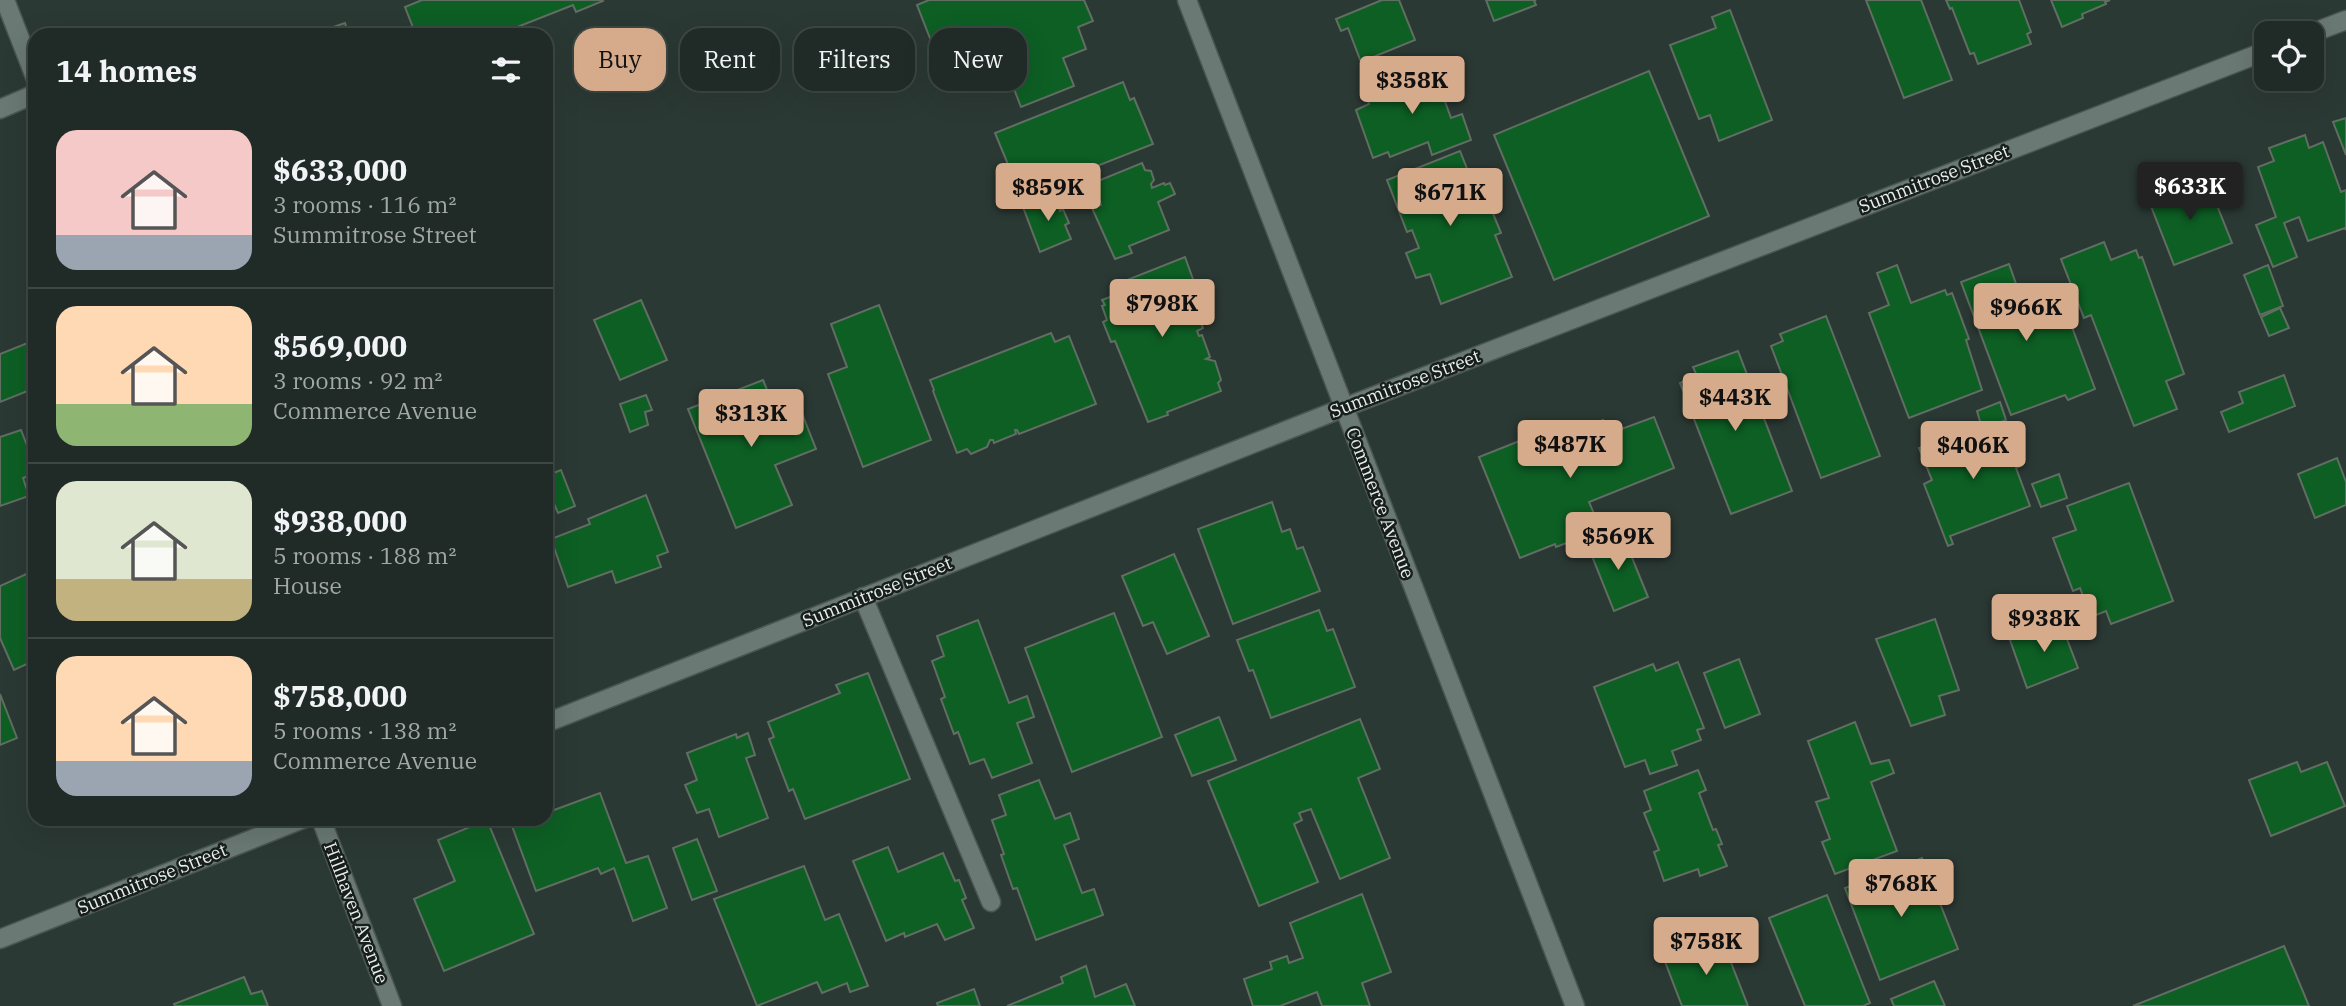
<!DOCTYPE html>
<html lang="en">
<head>
<meta charset="utf-8">
<style>
	:root { --surface:#202b27; --page:#2d3733; --text:#f1f3f6; --muted:#a2a7a7; --line:#3d4744; --accent:#d6ab8b }
	body { margin:0; font-family:"IBM Plex Serif",serif; background:var(--page); color:var(--text); height:100vh; display:flex; flex-direction:column; font-size:26px; white-space:nowrap }
	* { box-sizing:border-box; margin:0 }
	p { font-size:23px; color:var(--muted) }
	.icon { flex:none; width:38px; height:38px; fill:none; stroke:currentColor; stroke-width:2; stroke-linecap:round; stroke-linejoin:round }
	.map { position:relative; flex:1; overflow:hidden }
	.drawer { position:absolute; left:28px; top:28px; width:525px; height:798px; display:flex; flex-direction:column; background:var(--surface); border-radius:21px; box-shadow:0 7px 28px #0002,0 0 0 2px var(--line) }
	.drawer>* { flex:none }
	.hud { position:absolute; left:574px; top:28px; width:665px; height:63px; display:flex; gap:14px }
	.controls { position:absolute; left:2254px; top:21px; display:grid; gap:14px }
	.controls a { display:grid; place-items:center; width:70px; height:70px; border-radius:14px; background:var(--surface); box-shadow:0 7px 28px #0002,0 0 0 2px var(--line); font-size:35px }
	.price { position:absolute; translate:-50% -60px; padding:0 16px; border-radius:7px; background:var(--accent); color:#111; font-size:23px; line-height:46px; filter:drop-shadow(0 2px 4px #0008) }
	.price::after { content:''; position:absolute; left:50%; top:42px; width:21px; height:16px; margin-left:-10px; background:inherit; clip-path:polygon(0 0,100% 0,50% 100%) }
	.price.current { background:#222; color:#fff }
	ul { padding:0; list-style:none }
	li { display:flex; align-items:center; gap:21px; height:175px; padding:0 28px }
	li+li { border-top:2px solid var(--line) }
	li span { display:grid; place-items:center; flex:none; width:196px; height:140px; border-radius:21px; color:#555 }
	li>.icon { margin-inline-start:auto }
	span .icon { width:84px; height:84px; fill:#fffc; stroke-width:1 }
	li b { font-size:30px }
	h2 { display:flex; justify-content:space-between; align-items:center; height:84px; padding:0 28px; font-size:30px }
	.chip { padding:0 24px; border-radius:21px; background:var(--surface); box-shadow:0 7px 28px #0002,0 0 0 2px var(--line); font-size:24px; line-height:63px }
	.chip.current { background:var(--accent); color:#111 }
	.map>svg:first-child { display:block }
</style>
</head>
<body>
<div class="map">
<svg width="2346" height="1006" viewBox="0 0 2346 1006">
	<rect width="100%" height="100%" fill="#2b3934"/>
	<!-- building -->
	<g fill="#0d5f24" stroke="#626d63" stroke-width="2">
		<path d="M 422,0 L 602,0 L 603,1 L 576,12 L 573,5 L 497,35 L 416,35 L 405,7 Z"/>
		<path d="M 929,0 L 1084,0 L 1093,21 L 1078,27 L 1086,49 L 1063,58 L 1074,86 L 1021,107 L 1000,53 L 987,59 L 985,53 L 979,53 L 972,36 L 935,51 L 917,5 Z"/>
		<path d="M 1382,0 L 1399,0 L 1415,40 L 1361,62 L 1348,28 L 1341,31 L 1336,19 Z"/>
		<path d="M 1486,0 L 1536,0 L 1534,1 L 1536,5 L 1494,21 Z"/>
		<path d="M 1866,0 L 1921,0 L 1952,80 L 1904,98 Z"/>
		<path d="M 1946,0 L 2019,0 L 2031,32 L 2027,34 L 2031,44 L 1978,64 L 1974,53 L 1970,54 L 1952,8 L 1950,9 Z"/>
		<path d="M 2051,0 L 2110,0 L 2105,2 L 2106,4 L 2082,14 L 2083,18 L 2062,27 Z"/>
		<path d="M 1730,10 L 1772,120 L 1719,141 L 1710,115 L 1699,119 L 1670,45 L 1716,28 L 1712,17 Z"/>
		<path d="M 345,23 L 349,35 L 310,35 Z"/>
		<path d="M 1431,62 L 1432,67 L 1439,65 L 1444,80 L 1438,82 L 1451,118 L 1462,114 L 1471,140 L 1432,155 L 1428,142 L 1390,157 L 1388,152 L 1373,158 L 1356,110 L 1369,104 L 1368,100 L 1399,89 L 1395,76 Z"/>
		<path d="M 1649,71 L 1709,216 L 1554,280 L 1494,135 Z"/>
		<path d="M 1123,82 L 1130,100 L 1134,98 L 1153,144 L 1021,196 L 995,133 Z"/>
		<path d="M 2346,118 L 2346,155 L 2333,122 Z"/>
		<path d="M 2305,135 L 2309,148 L 2323,142 L 2341,192 L 2346,190 L 2346,230 L 2345,228 L 2308,241 L 2299,217 L 2284,223 L 2297,257 L 2273,267 L 2256,225 L 2276,217 L 2258,167 L 2274,161 L 2269,148 Z"/>
		<path d="M 1460,151 L 1478,196 L 1485,194 L 1501,233 L 1495,235 L 1512,277 L 1441,304 L 1430,274 L 1416,278 L 1406,253 L 1419,248 L 1412,230 L 1407,232 L 1387,180 Z"/>
		<path d="M 1142,163 L 1145,170 L 1151,171 L 1154,180 L 1151,184 L 1152,188 L 1164,183 L 1165,185 L 1170,183 L 1175,194 L 1158,202 L 1169,230 L 1129,246 L 1132,253 L 1115,259 L 1092,208 L 1101,205 L 1093,183 Z"/>
		<path d="M 2206,178 L 2232,243 L 2174,265 L 2149,201 Z"/>
		<path d="M 1054,196 L 1060,211 L 1063,209 L 1069,223 L 1065,225 L 1071,239 L 1040,252 L 1023,207 Z"/>
		<path d="M 2104,242 L 2111,260 L 2136,250 L 2139,258 L 2142,257 L 2184,374 L 2166,381 L 2177,409 L 2134,426 L 2091,315 L 2084,318 L 2061,259 Z"/>
		<path d="M 1185,257 L 1203,307 L 1196,309 L 1203,328 L 1197,331 L 1199,336 L 1202,335 L 1210,357 L 1206,359 L 1215,361 L 1221,380 L 1218,383 L 1221,391 L 1167,412 L 1168,415 L 1148,422 L 1115,341 L 1111,342 L 1103,322 L 1107,320 L 1102,306 L 1105,305 L 1102,300 L 1131,289 L 1127,280 Z"/>
		<path d="M 2009,264 L 2025,309 L 2036,305 L 2039,311 L 2063,303 L 2095,389 L 2068,400 L 2065,395 L 2011,415 L 1961,282 Z"/>
		<path d="M 1897,265 L 1911,303 L 1945,290 L 1947,295 L 1952,293 L 1969,339 L 1966,340 L 1982,390 L 1909,418 L 1869,313 L 1889,305 L 1877,273 Z"/>
		<path d="M 2268,265 L 2283,306 L 2260,315 L 2244,275 Z"/>
		<path d="M 641,300 L 667,360 L 620,380 L 594,320 Z"/>
		<path d="M 879,305 L 931,440 L 863,467 L 828,374 L 847,367 L 831,324 Z"/>
		<path d="M 2280,308 L 2289,328 L 2269,336 L 2261,317 Z"/>
		<path d="M 1826,316 L 1880,456 L 1821,478 L 1771,346 L 1783,341 L 1780,334 Z"/>
		<path d="M 1051,333 L 1055,342 L 1069,336 L 1096,404 L 1019,434 L 1017,430 L 1015,430 L 1016,434 L 994,443 L 993,440 L 990,440 L 987,447 L 971,454 L 967,449 L 957,453 L 933,391 L 934,390 L 930,380 Z"/>
		<path d="M 30,342 L 35,355 L 35,388 L 0,402 L 0,354 Z"/>
		<path d="M 1738,351 L 1792,491 L 1731,514 L 1680,383 L 1697,376 L 1693,367 Z"/>
		<path d="M 2284,375 L 2295,406 L 2229,432 L 2221,412 L 2243,403 L 2239,392 Z"/>
		<path d="M 763,380 L 777,414 L 799,406 L 816,449 L 775,465 L 792,505 L 736,528 L 688,409 Z"/>
		<path d="M 646,395 L 652,410 L 645,412 L 648,425 L 630,432 L 620,404 Z"/>
		<path d="M 2000,402 L 2006,420 L 1998,423 L 2000,428 L 1988,431 L 1987,428 L 1982,428 L 1977,411 Z"/>
		<path d="M 1654,417 L 1674,468 L 1589,502 L 1601,530 L 1556,547 L 1555,544 L 1520,558 L 1479,457 L 1532,436 L 1536,447 L 1603,420 L 1608,434 Z"/>
		<path d="M 1972,428 L 1981,440 L 2007,431 L 2020,466 L 2016,468 L 2030,506 L 1950,536 L 1953,544 L 1948,546 L 1924,484 L 1932,480 L 1919,448 Z"/>
		<path d="M 21,430 L 35,466 L 35,474 L 23,478 L 29,496 L 0,506 L 0,437 Z"/>
		<path d="M 2337,458 L 2346,482 L 2346,505 L 2315,518 L 2298,474 Z"/>
		<path d="M 561,470 L 575,506 L 558,513 L 546,485 L 546,476 Z"/>
		<path d="M 2059,474 L 2067,498 L 2041,507 L 2032,484 Z"/>
		<path d="M 2129,483 L 2173,601 L 2111,624 L 2106,611 L 2091,617 L 2080,588 L 2073,591 L 2053,538 L 2076,530 L 2067,506 Z"/>
		<path d="M 646,495 L 668,552 L 657,556 L 661,567 L 616,583 L 612,571 L 568,587 L 551,539 L 590,524 L 588,519 Z"/>
		<path d="M 1272,502 L 1282,532 L 1290,529 L 1297,549 L 1303,547 L 1320,591 L 1233,624 L 1198,529 Z"/>
		<path d="M 1622,533 L 1648,597 L 1614,611 L 1588,546 Z"/>
		<path d="M 1174,554 L 1209,636 L 1167,654 L 1153,622 L 1143,626 L 1122,576 Z"/>
		<path d="M 35,570 L 35,664 L 33,665 L 31,662 L 14,670 L 0,638 L 0,586 Z"/>
		<path d="M 1319,610 L 1327,631 L 1333,629 L 1355,687 L 1271,718 L 1253,670 L 1249,671 L 1237,640 Z"/>
		<path d="M 1114,613 L 1162,737 L 1072,772 L 1025,648 Z"/>
		<path d="M 1935,619 L 1959,690 L 1939,696 L 1945,715 L 1911,726 L 1876,639 Z"/>
		<path d="M 978,620 L 1009,703 L 1027,696 L 1034,717 L 1017,723 L 1032,763 L 992,778 L 984,759 L 970,764 L 958,732 L 954,734 L 941,699 L 945,697 L 932,661 L 944,656 L 937,636 Z"/>
		<path d="M 2060,621 L 2078,668 L 2027,688 L 2010,640 Z"/>
		<path d="M 1739,659 L 1760,714 L 1725,728 L 1704,673 Z"/>
		<path d="M 1678,662 L 1704,728 L 1697,730 L 1701,740 L 1672,751 L 1677,765 L 1650,774 L 1645,760 L 1625,767 L 1594,687 L 1653,664 L 1656,671 Z"/>
		<path d="M 868,673 L 910,779 L 805,819 L 793,789 L 789,791 L 769,739 L 774,737 L 768,722 L 840,693 L 836,685 Z"/>
		<path d="M 0,694 L 17,738 L 0,745 Z"/>
		<path d="M 1219,717 L 1236,760 L 1192,776 L 1175,735 Z"/>
		<path d="M 1360,719 L 1380,769 L 1358,778 L 1390,858 L 1340,879 L 1311,809 L 1299,813 L 1302,820 L 1294,824 L 1318,882 L 1259,906 L 1208,781 Z"/>
		<path d="M 1855,722 L 1871,764 L 1889,760 L 1894,773 L 1871,782 L 1897,851 L 1835,874 L 1822,842 L 1830,839 L 1816,802 L 1829,798 L 1808,741 Z"/>
		<path d="M 748,733 L 755,755 L 746,758 L 768,818 L 719,837 L 709,809 L 697,813 L 685,785 L 697,780 L 687,753 L 736,734 L 737,738 Z"/>
		<path d="M 2297,762 L 2301,772 L 2327,762 L 2345,806 L 2271,836 L 2249,780 Z"/>
		<path d="M 1698,770 L 1706,790 L 1699,793 L 1713,830 L 1716,829 L 1722,844 L 1718,845 L 1727,866 L 1700,876 L 1698,869 L 1664,881 L 1654,852 L 1659,850 L 1644,813 L 1651,810 L 1644,791 Z"/>
		<path d="M 1039,780 L 1055,819 L 1070,813 L 1079,839 L 1064,845 L 1082,893 L 1094,889 L 1103,915 L 1036,940 L 1017,888 L 1013,889 L 1001,855 L 1004,854 L 992,820 L 1006,815 L 999,795 Z"/>
		<path d="M 600,793 L 626,863 L 648,856 L 667,908 L 633,921 L 614,868 L 601,874 L 598,868 L 536,891 L 512,826 L 530,819 L 546,819 L 546,813 Z"/>
		<path d="M 487,820 L 534,934 L 444,971 L 414,899 L 455,881 L 438,840 Z"/>
		<path d="M 697,839 L 717,891 L 692,900 L 673,848 Z"/>
		<path d="M 888,847 L 898,872 L 943,853 L 955,881 L 959,880 L 966,898 L 962,900 L 974,928 L 945,940 L 937,924 L 905,937 L 904,933 L 886,941 L 853,861 Z"/>
		<path d="M 1922,858 L 1958,949 L 1880,980 L 1845,888 Z"/>
		<path d="M 804,866 L 825,920 L 839,914 L 868,986 L 850,992 L 847,983 L 822,993 L 817,982 L 757,1006 L 714,899 Z"/>
		<path d="M 1362,894 L 1391,972 L 1362,983 L 1370,1006 L 1322,1006 L 1317,992 L 1280,1006 L 1253,1006 L 1244,979 L 1272,969 L 1270,962 L 1287,956 L 1289,963 L 1303,958 L 1290,923 Z"/>
		<path d="M 1827,895 L 1870,1003 L 1863,1006 L 1805,1006 L 1769,918 Z"/>
		<path d="M 1721,937 L 1748,1006 L 1682,1006 L 1664,959 Z"/>
		<path d="M 2284,946 L 2309,1006 L 2133,1006 Z"/>
		<path d="M 1086,966 L 1095,997 L 1126,984 L 1135,1006 L 1007,1006 L 1063,983 L 1061,977 Z"/>
		<path d="M 244,977 L 251,994 L 262,991 L 268,1006 L 175,1006 L 174,1004 Z"/>
		<path d="M 1934,981 L 1945,1006 L 1894,1006 L 1891,999 Z"/>
		<path d="M 974,989 L 980,1006 L 938,1006 L 937,1003 Z"/>
	</g>
	<g fill="none" stroke-linecap="round" stroke-linejoin="round">
		<defs>
			<g id="minor">
				<path d="M 5,0 L 35,77"/>
				<path d="M 1187,0 L 1575,1006"/>
				<path d="M 2312,33 L 2346,20"/>
				<path d="M 0,109 L 35,94"/>
				<path d="M 863,597 L 991,902"/>
				<path d="M 546,723 L 1343,408 L 2266,51"/>
				<path d="M 321,819 L 392,1006"/>
				<path d="M 0,939 L 303,819"/>
			</g>
		</defs>
		<!-- minor casing -->
		<use href="#minor" stroke="#4a5652" stroke-width="21"/>
		<!-- minor -->
		<use href="#minor" stroke="#6a7974" stroke-width="18"/>
	</g>
	<g text-anchor="middle" stroke-width="5" stroke-linejoin="round" paint-order="stroke">
		<!-- street labels -->
		<g font-size="18" fill="#e6efec" stroke="#181e1c">
			<text transform="translate(1934 179) rotate(-21)" y="6">Summitrose Street</text>
			<text transform="translate(1405 384) rotate(-21)" y="6">Summitrose Street</text>
			<text transform="translate(1380 503) rotate(69)" y="6">Commerce Avenue</text>
			<text transform="translate(877 592) rotate(-22)" y="6">Summitrose Street</text>
			<text transform="translate(152 879) rotate(-22)" y="6">Summitrose Street</text>
			<text transform="translate(356 913) rotate(69)" y="6">Hillhaven Avenue</text>
		</g>
	</g>
</svg>
<div class="controls">
<a><svg class="icon" aria-label="locate" viewBox="0 0 24 24"><circle cx="12" cy="12" r="6"/><path d="M12 2v4M12 18v4M2 12h4M18 12h4"/></svg></a>
</div>
<b class="price" style="left:1412px;top:116px">$358K</b>
<b class="price current" style="left:2190px;top:222px">$633K</b>
<b class="price" style="left:1048px;top:223px">$859K</b>
<b class="price" style="left:1450px;top:228px">$671K</b>
<b class="price" style="left:1162px;top:339px">$798K</b>
<b class="price" style="left:2026px;top:343px">$966K</b>
<b class="price" style="left:1735px;top:433px">$443K</b>
<b class="price" style="left:751px;top:449px">$313K</b>
<b class="price" style="left:1570px;top:480px">$487K</b>
<b class="price" style="left:1973px;top:481px">$406K</b>
<b class="price" style="left:1618px;top:572px">$569K</b>
<b class="price" style="left:2044px;top:654px">$938K</b>
<b class="price" style="left:1901px;top:919px">$768K</b>
<b class="price" style="left:1706px;top:977px">$758K</b>
<div class="hud">
<a class="chip current">Buy</a>
<a class="chip">Rent</a>
<a class="chip">Filters</a>
<a class="chip">New</a>
</div>
<section class="drawer">
<h2>14 homes<svg class="icon" aria-label="filters" viewBox="0 0 24 24"><path d="M4 7h16M4 17h16"/><circle cx="9" cy="7" r="2"/><circle cx="15" cy="17" r="2"/></svg></h2>
<ul>
<li><span style="background:linear-gradient(#f6c9c9 75%,#9aa5b1 0)"><svg class="icon" aria-label="home" viewBox="0 0 24 24"><path d="M3 11l9-7 9 7M6 9v11h12V9"/></svg></span><div><b>$633,000</b><p>3 rooms · 116 m²</p><p>Summitrose Street</p></div></li>
<li><span style="background:linear-gradient(#ffd9b3 70%,#8fb573 0)"><svg class="icon" aria-label="home" viewBox="0 0 24 24"><path d="M3 11l9-7 9 7M6 9v11h12V9"/></svg></span><div><b>$569,000</b><p>3 rooms · 92 m²</p><p>Commerce Avenue</p></div></li>
<li><span style="background:linear-gradient(#dfe7d0 70%,#c2b280 0)"><svg class="icon" aria-label="home" viewBox="0 0 24 24"><path d="M3 11l9-7 9 7M6 9v11h12V9"/></svg></span><div><b>$938,000</b><p>5 rooms · 188 m²</p><p>House</p></div></li>
<li><span style="background:linear-gradient(#ffd9b3 75%,#9aa5b1 0)"><svg class="icon" aria-label="home" viewBox="0 0 24 24"><path d="M3 11l9-7 9 7M6 9v11h12V9"/></svg></span><div><b>$758,000</b><p>5 rooms · 138 m²</p><p>Commerce Avenue</p></div></li>
</ul>
</section>
</div>
</body>
</html>
